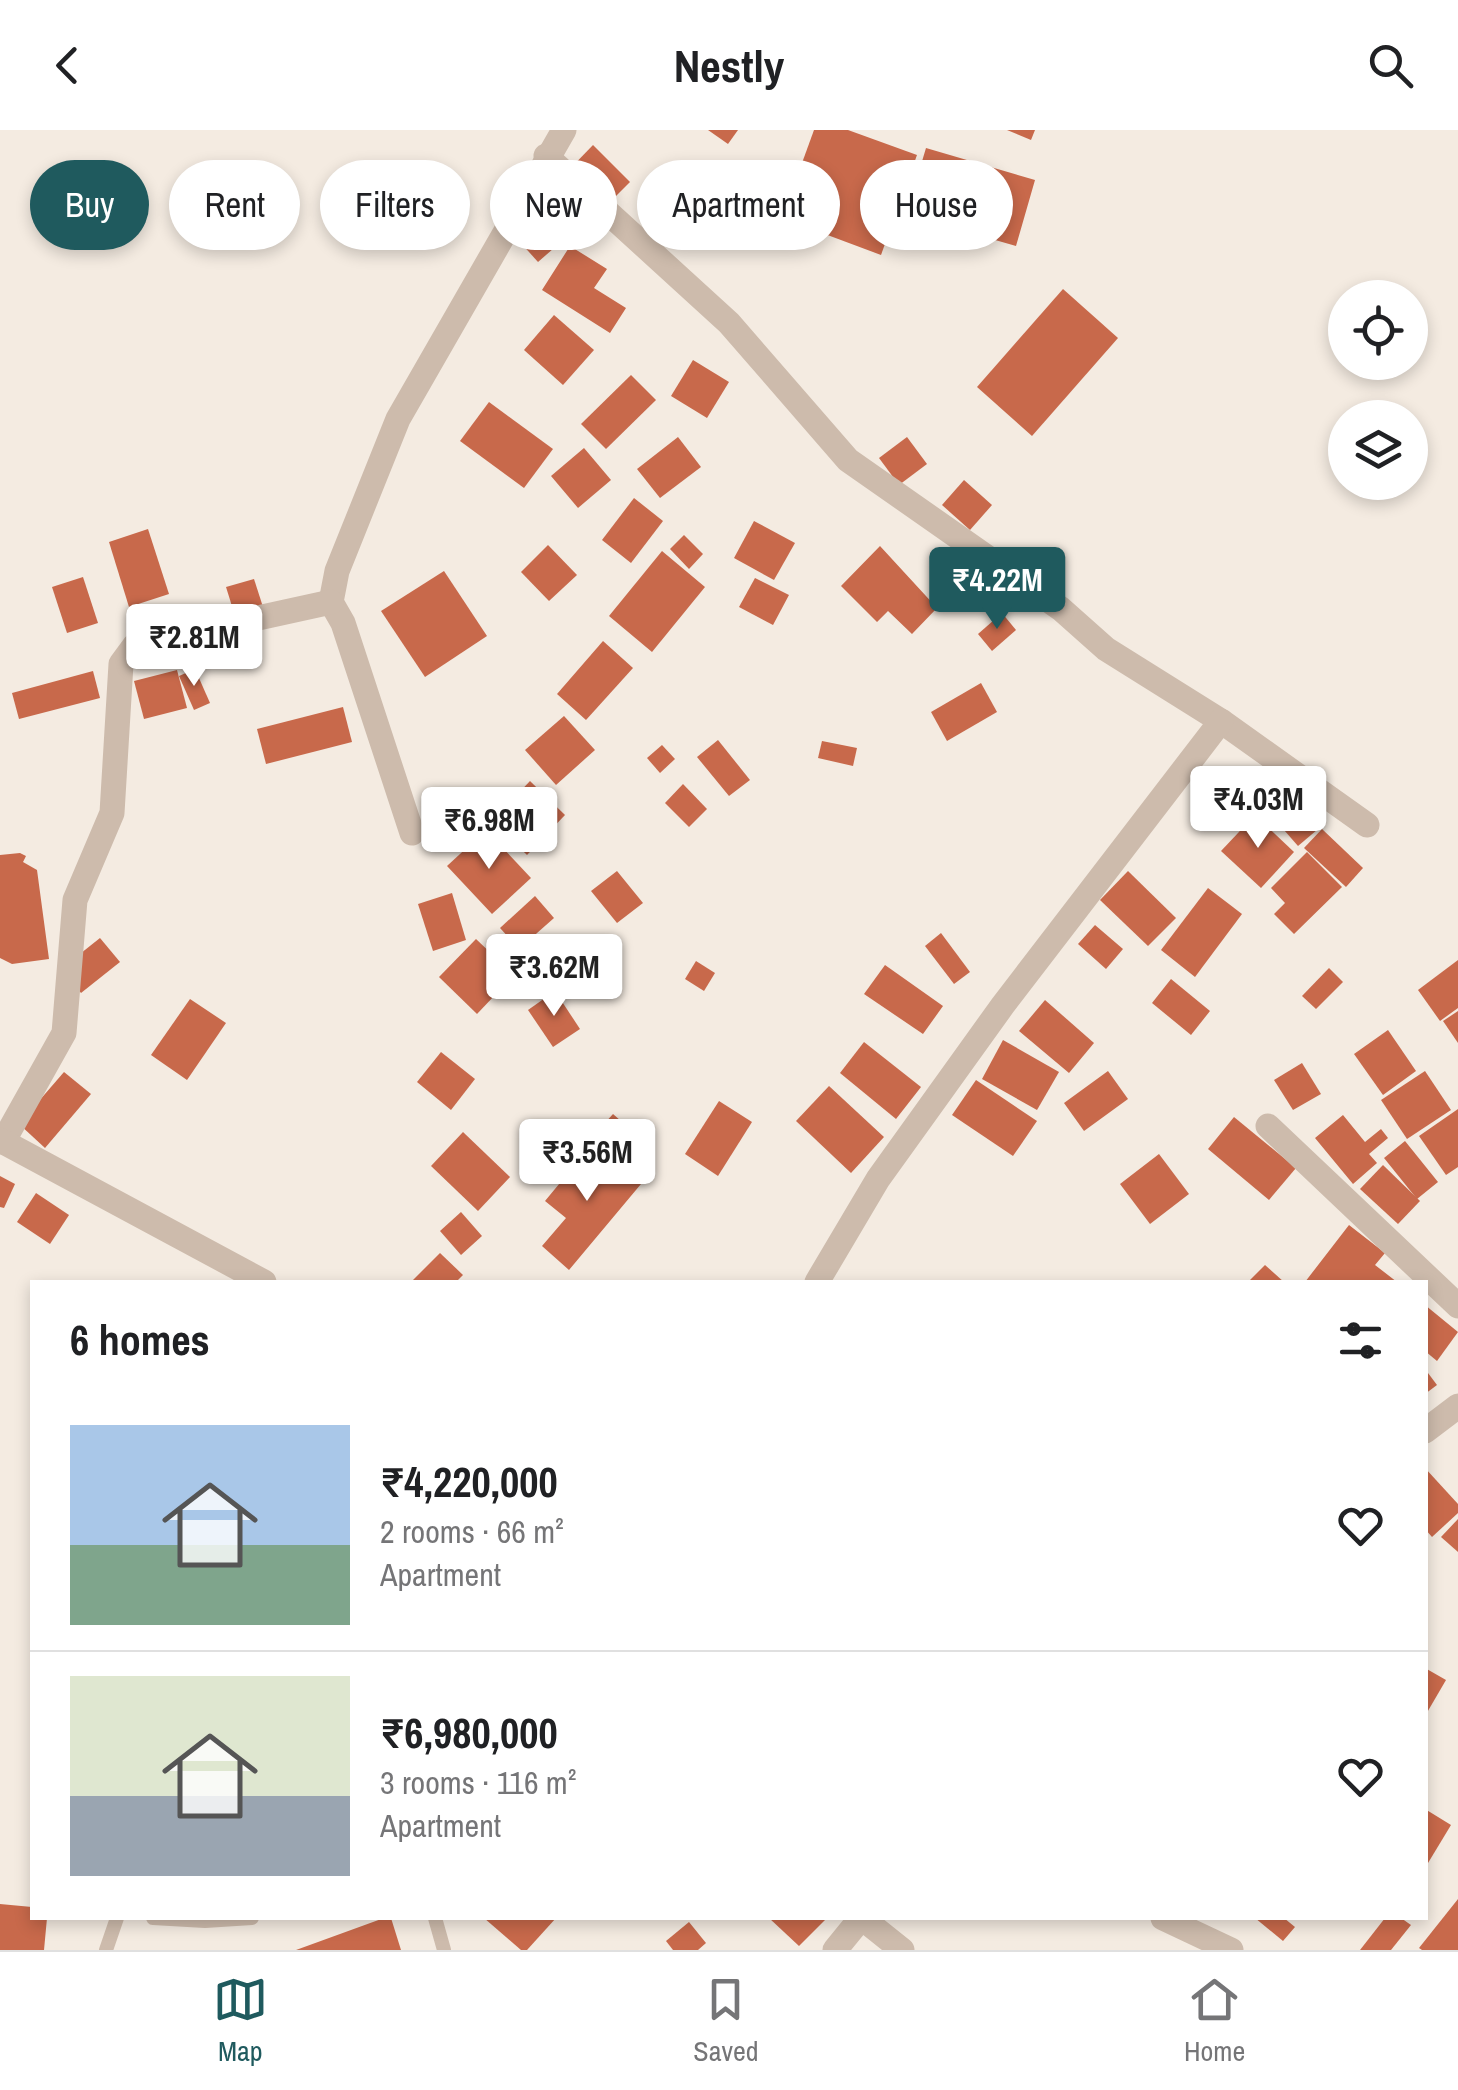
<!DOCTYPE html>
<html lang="en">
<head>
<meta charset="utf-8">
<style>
	:root { --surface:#fff; --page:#f2f2f2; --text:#202124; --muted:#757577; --line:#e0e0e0; --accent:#1f5a5e }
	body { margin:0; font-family:"Archivo Narrow",sans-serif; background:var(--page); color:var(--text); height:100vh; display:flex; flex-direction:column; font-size:38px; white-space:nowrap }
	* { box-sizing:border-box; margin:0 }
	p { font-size:32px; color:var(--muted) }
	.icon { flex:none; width:55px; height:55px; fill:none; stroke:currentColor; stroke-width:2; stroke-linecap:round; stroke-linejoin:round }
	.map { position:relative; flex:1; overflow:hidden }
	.details { position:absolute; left:30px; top:1150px; width:1398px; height:640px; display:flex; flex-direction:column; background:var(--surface); border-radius:0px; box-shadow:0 5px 15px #0003 }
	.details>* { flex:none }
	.top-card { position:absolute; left:30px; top:30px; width:1400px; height:90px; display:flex; gap:20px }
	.buttons { position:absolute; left:1328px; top:150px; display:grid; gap:20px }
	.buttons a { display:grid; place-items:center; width:100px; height:100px; border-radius:50%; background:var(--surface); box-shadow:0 5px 15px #0003; font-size:50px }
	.price { position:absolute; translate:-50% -85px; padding:0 22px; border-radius:10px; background:#fff; color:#222; font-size:32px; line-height:65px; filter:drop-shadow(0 2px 5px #0008) }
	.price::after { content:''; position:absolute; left:50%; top:60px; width:30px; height:22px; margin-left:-15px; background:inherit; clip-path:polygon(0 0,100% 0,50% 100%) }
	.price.active { background:var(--accent); color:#fff }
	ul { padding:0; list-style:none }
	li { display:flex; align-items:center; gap:30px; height:250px; padding:0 40px }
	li+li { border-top:2px solid var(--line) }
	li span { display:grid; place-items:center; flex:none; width:280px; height:200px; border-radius:0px; color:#555 }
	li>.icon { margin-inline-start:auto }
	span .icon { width:120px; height:120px; fill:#fffc; stroke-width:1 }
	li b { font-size:42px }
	h2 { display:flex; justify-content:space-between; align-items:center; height:120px; padding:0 40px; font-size:42px }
	.chip { padding:0 35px; border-radius:45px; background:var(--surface); box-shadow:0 5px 15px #0003; font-size:35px; line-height:90px }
	.chip.active { background:var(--accent); color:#fff }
	header { display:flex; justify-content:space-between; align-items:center; height:130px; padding:0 40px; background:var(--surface); font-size:45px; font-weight:700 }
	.menu { display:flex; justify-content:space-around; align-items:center; height:140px; border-top:2px solid var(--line); background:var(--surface); font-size:28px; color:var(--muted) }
	.menu a { display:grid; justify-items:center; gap:5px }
	.menu .active { color:var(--accent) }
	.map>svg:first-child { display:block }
</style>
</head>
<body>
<header><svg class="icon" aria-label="back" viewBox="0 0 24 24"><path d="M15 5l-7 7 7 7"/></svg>Nestly<svg class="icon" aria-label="search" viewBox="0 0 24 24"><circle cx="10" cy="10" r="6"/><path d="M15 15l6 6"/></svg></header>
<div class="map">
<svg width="1458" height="1820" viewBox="0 0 1458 1820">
	<rect width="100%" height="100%" fill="#f4ebe1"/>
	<!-- building -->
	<g fill="#c8694b">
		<path d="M 708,0 L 738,0 L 728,14 Z"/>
		<path d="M 814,0 L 848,0 L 917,25 L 881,125 L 782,88 Z"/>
		<path d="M 1007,0 L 1035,0 L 1031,10 Z"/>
		<path d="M 593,15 L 630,52 L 600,82 L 563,46 Z"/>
		<path d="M 926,18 L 1035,50 L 1016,116 L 929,91 L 936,65 L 914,58 Z"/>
		<path d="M 542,75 L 569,105 L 538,132 L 511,102 Z"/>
		<path d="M 570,116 L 607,139 L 594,158 L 626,178 L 610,203 L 542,160 Z"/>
		<path d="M 1063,159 L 1118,208 L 1032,306 L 977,257 Z"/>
		<path d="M 554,185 L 594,220 L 563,255 L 524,220 Z"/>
		<path d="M 693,230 L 729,252 L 707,288 L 671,266 Z"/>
		<path d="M 631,245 L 656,270 L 606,319 L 581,294 Z"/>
		<path d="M 489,272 L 553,319 L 524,358 L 460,311 Z"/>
		<path d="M 678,307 L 701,337 L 660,368 L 637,339 Z"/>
		<path d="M 907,307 L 927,334 L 899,355 L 879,328 Z"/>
		<path d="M 584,318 L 611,350 L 578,378 L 551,346 Z"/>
		<path d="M 964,350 L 992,375 L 970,400 L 942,375 Z"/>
		<path d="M 634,368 L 663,391 L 631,433 L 602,410 Z"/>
		<path d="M 754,391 L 795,413 L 774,450 L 734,428 Z"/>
		<path d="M 148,399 L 169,464 L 129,477 L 109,412 Z"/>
		<path d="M 684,405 L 703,424 L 689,439 L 670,419 Z"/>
		<path d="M 548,415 L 577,445 L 549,471 L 521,442 Z"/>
		<path d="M 880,416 L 937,478 L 912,504 L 888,481 L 877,492 L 841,456 Z"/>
		<path d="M 662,421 L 705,457 L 652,522 L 609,486 Z"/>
		<path d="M 444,441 L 487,506 L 425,547 L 381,481 Z"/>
		<path d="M 83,447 L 98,493 L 67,503 L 52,457 Z"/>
		<path d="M 755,448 L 789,465 L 773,495 L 739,477 Z"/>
		<path d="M 254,449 L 263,477 L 235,486 L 226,457 Z"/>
		<path d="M 1002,483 L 1016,500 L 992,521 L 978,504 Z"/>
		<path d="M 603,511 L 633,538 L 586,590 L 557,564 Z"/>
		<path d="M 195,539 L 210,573 L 194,580 L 179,546 Z"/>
		<path d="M 177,540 L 187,578 L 144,589 L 134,551 Z"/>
		<path d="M 93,541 L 100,568 L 19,589 L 12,563 Z"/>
		<path d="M 981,553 L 997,582 L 947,611 L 931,582 Z"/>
		<path d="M 343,577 L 352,612 L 266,634 L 257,599 Z"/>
		<path d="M 564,586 L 595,620 L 556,655 L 525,620 Z"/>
		<path d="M 718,610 L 750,650 L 729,666 L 697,627 Z"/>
		<path d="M 822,611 L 857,618 L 853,636 L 818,628 Z"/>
		<path d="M 662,615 L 675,629 L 660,643 L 647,628 Z"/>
		<path d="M 530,651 L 565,685 L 527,725 L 492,691 Z"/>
		<path d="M 1290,653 L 1324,694 L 1298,716 L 1263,676 Z"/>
		<path d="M 683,654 L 707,679 L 689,697 L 665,673 Z"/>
		<path d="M 1255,685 L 1294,722 L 1261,758 L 1221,721 Z"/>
		<path d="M 1322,699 L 1363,738 L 1346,757 L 1304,718 Z"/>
		<path d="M 486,700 L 531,748 L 492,784 L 447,736 Z"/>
		<path d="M 1307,722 L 1342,757 L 1294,804 L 1274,784 L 1285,773 L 1271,758 Z"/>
		<path d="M 20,723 L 26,726 L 23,732 L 37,740 L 49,829 L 12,834 L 0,828 L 0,725 Z"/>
		<path d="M 617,741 L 643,773 L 617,793 L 591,761 Z"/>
		<path d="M 1128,741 L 1176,788 L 1148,816 L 1100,770 Z"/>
		<path d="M 1208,758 L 1242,784 L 1195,847 L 1161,820 Z"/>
		<path d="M 452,763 L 466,810 L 433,821 L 418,774 Z"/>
		<path d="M 535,766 L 554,788 L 519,819 L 500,798 Z"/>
		<path d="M 1095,795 L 1123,819 L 1106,839 L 1078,814 Z"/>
		<path d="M 941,803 L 970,842 L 954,854 L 925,816 Z"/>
		<path d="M 100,808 L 120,832 L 81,863 L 61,839 Z"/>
		<path d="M 476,809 L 514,845 L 477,884 L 439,847 Z"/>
		<path d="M 1458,830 L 1458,878 L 1440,891 L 1418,860 Z"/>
		<path d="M 696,831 L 715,843 L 704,861 L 685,849 Z"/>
		<path d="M 885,835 L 943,876 L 923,904 L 864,864 Z"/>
		<path d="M 1329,838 L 1343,852 L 1316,879 L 1302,866 Z"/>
		<path d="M 1171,849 L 1210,881 L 1191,905 L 1152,873 Z"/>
		<path d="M 555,861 L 580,899 L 553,917 L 528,880 Z"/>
		<path d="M 190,869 L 226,893 L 187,950 L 151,925 Z"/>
		<path d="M 1045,870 L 1094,913 L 1069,943 L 1019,901 Z"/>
		<path d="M 1458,881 L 1458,913 L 1443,891 Z"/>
		<path d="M 1388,900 L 1416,941 L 1383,965 L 1354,924 Z"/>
		<path d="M 1003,910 L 1059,942 L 1037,980 L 982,949 Z"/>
		<path d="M 864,912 L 921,957 L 896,989 L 840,943 Z"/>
		<path d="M 441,922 L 475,949 L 451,980 L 417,952 Z"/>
		<path d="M 1302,933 L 1321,964 L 1293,980 L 1274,950 Z"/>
		<path d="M 1108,941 L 1128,969 L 1084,1001 L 1064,973 Z"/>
		<path d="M 1425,941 L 1451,980 L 1407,1009 L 1381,970 Z"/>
		<path d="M 64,942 L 91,964 L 45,1018 L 19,994 Z"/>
		<path d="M 976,950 L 1037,991 L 1013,1026 L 952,985 Z"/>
		<path d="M 829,956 L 884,1007 L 851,1043 L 796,991 Z"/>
		<path d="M 719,971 L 752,992 L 718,1046 L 685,1024 Z"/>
		<path d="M 1458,979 L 1458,1037 L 1446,1045 L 1419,1006 Z"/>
		<path d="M 613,984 L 637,1005 L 627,1016 L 604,994 Z"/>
		<path d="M 1343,985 L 1365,1012 L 1381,999 L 1388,1008 L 1369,1024 L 1377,1033 L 1353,1054 L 1315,1008 Z"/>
		<path d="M 1234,987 L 1296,1038 L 1269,1070 L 1208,1019 Z"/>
		<path d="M 463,1002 L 510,1047 L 478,1081 L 431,1036 Z"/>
		<path d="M 1405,1011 L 1438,1052 L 1417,1069 L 1384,1028 Z"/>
		<path d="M 593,1013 L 641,1054 L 569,1140 L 542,1116 L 566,1088 L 545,1071 Z"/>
		<path d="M 1159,1024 L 1189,1064 L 1150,1094 L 1120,1054 Z"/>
		<path d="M 1383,1035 L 1420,1071 L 1398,1094 L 1360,1059 Z"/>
		<path d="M 0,1046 L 15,1054 L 4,1078 L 0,1077 Z"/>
		<path d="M 36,1063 L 69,1085 L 50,1114 L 17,1092 Z"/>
		<path d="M 461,1082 L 482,1106 L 461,1125 L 440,1101 Z"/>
		<path d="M 1349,1095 L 1385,1123 L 1375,1135 L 1397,1152 L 1305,1152 Z"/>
		<path d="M 440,1123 L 463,1145 L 456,1152 L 411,1152 Z"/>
		<path d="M 1265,1135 L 1284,1152 L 1248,1152 Z"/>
		<path d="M 1425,1175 L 1458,1202 L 1437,1231 L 1425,1221 Z"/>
		<path d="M 1425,1239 L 1437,1255 L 1425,1264 Z"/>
		<path d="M 1425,1338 L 1458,1374 L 1458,1383 L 1432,1407 L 1425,1399 Z"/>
		<path d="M 1458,1389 L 1458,1422 L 1441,1407 Z"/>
		<path d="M 1425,1538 L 1446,1550 L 1425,1586 Z"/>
		<path d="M 1425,1679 L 1451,1695 L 1425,1738 Z"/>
		<path d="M 1458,1769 L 1458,1820 L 1422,1820 L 1419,1818 Z"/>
		<path d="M 0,1774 L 32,1777 L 32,1788 L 47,1788 L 44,1820 L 0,1820 Z"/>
		<path d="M 384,1788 L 391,1788 L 401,1820 L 296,1820 Z"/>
		<path d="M 484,1788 L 556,1788 L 527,1820 L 521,1820 Z"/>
		<path d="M 769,1788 L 827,1788 L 799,1816 Z"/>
		<path d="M 1255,1788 L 1284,1788 L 1295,1797 L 1283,1811 Z"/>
		<path d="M 1385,1788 L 1401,1788 L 1411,1795 L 1391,1820 L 1360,1820 Z"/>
		<path d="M 689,1792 L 706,1813 L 698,1820 L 673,1820 L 666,1811 Z"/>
	</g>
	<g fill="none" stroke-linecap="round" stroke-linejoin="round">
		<!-- service -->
		<g stroke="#cdbbac" stroke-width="14">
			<path d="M 153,1788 L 205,1791 L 252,1788"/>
			<path d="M 435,1788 L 444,1820"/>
			<path d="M 106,1820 L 117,1788"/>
		</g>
		<!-- minor -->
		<g stroke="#cdbbac" stroke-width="25">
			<path d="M 546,26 L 729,193 L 848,330 L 1061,479 L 1106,519 L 1221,591 L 1367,695"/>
			<path d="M 412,703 L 343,493 L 331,472 L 337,441 L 398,289 L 564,0"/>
			<path d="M 1268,996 L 1458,1176"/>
			<path d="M 3,1012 L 64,903 L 75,770 L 112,683 L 121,534 L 135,515 L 331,472"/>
			<path d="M 817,1152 L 878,1049 L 1003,875 L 1221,591"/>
			<path d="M 1425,1301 L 1458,1276"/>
			<path d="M 862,1788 L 902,1820"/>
			<path d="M 835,1820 L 861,1788"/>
		</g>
		<!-- tertiary -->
		<g stroke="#cdbbac" stroke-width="25">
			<path d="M 0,1010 L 264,1152"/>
			<path d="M 1163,1788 L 1231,1820"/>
		</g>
	</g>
</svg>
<div class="buttons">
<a><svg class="icon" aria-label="locate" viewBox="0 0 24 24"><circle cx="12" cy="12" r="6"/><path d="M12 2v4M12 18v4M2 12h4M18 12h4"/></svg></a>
<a><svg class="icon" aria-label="layers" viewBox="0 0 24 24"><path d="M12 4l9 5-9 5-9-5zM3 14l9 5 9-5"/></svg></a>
</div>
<b class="price active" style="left:997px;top:502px">₹4.22M</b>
<b class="price" style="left:194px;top:559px">₹2.81M</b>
<b class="price" style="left:1258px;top:721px">₹4.03M</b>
<b class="price" style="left:489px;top:742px">₹6.98M</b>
<b class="price" style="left:554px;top:889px">₹3.62M</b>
<b class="price" style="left:587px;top:1074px">₹3.56M</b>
<div class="top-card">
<a class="chip active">Buy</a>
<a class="chip">Rent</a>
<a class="chip">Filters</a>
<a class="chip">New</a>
<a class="chip">Apartment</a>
<a class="chip">House</a>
</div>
<section class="details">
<h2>6 homes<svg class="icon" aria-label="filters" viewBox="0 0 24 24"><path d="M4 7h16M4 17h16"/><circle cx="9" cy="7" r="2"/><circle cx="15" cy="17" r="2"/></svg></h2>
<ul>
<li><span style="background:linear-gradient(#a9c7e8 60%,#7fa58c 0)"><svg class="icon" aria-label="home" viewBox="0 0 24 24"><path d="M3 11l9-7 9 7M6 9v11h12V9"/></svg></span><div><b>₹4,220,000</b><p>2 rooms · 66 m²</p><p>Apartment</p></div><svg class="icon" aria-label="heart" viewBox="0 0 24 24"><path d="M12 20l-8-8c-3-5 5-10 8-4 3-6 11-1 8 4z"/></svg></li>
<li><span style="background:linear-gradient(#dfe7d0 60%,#9aa5b1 0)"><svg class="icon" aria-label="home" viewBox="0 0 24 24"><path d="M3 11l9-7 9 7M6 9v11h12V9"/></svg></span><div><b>₹6,980,000</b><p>3 rooms · 116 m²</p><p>Apartment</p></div><svg class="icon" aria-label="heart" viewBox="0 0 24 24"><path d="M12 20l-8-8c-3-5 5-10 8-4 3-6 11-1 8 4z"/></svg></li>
</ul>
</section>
</div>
<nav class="menu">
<a class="active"><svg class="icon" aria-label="map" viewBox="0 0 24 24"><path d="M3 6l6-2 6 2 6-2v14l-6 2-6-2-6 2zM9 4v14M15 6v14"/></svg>Map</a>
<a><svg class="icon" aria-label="saved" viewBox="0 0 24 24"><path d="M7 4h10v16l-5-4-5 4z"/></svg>Saved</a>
<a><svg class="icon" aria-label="home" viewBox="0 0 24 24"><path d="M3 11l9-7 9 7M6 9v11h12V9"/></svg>Home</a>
</nav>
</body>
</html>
